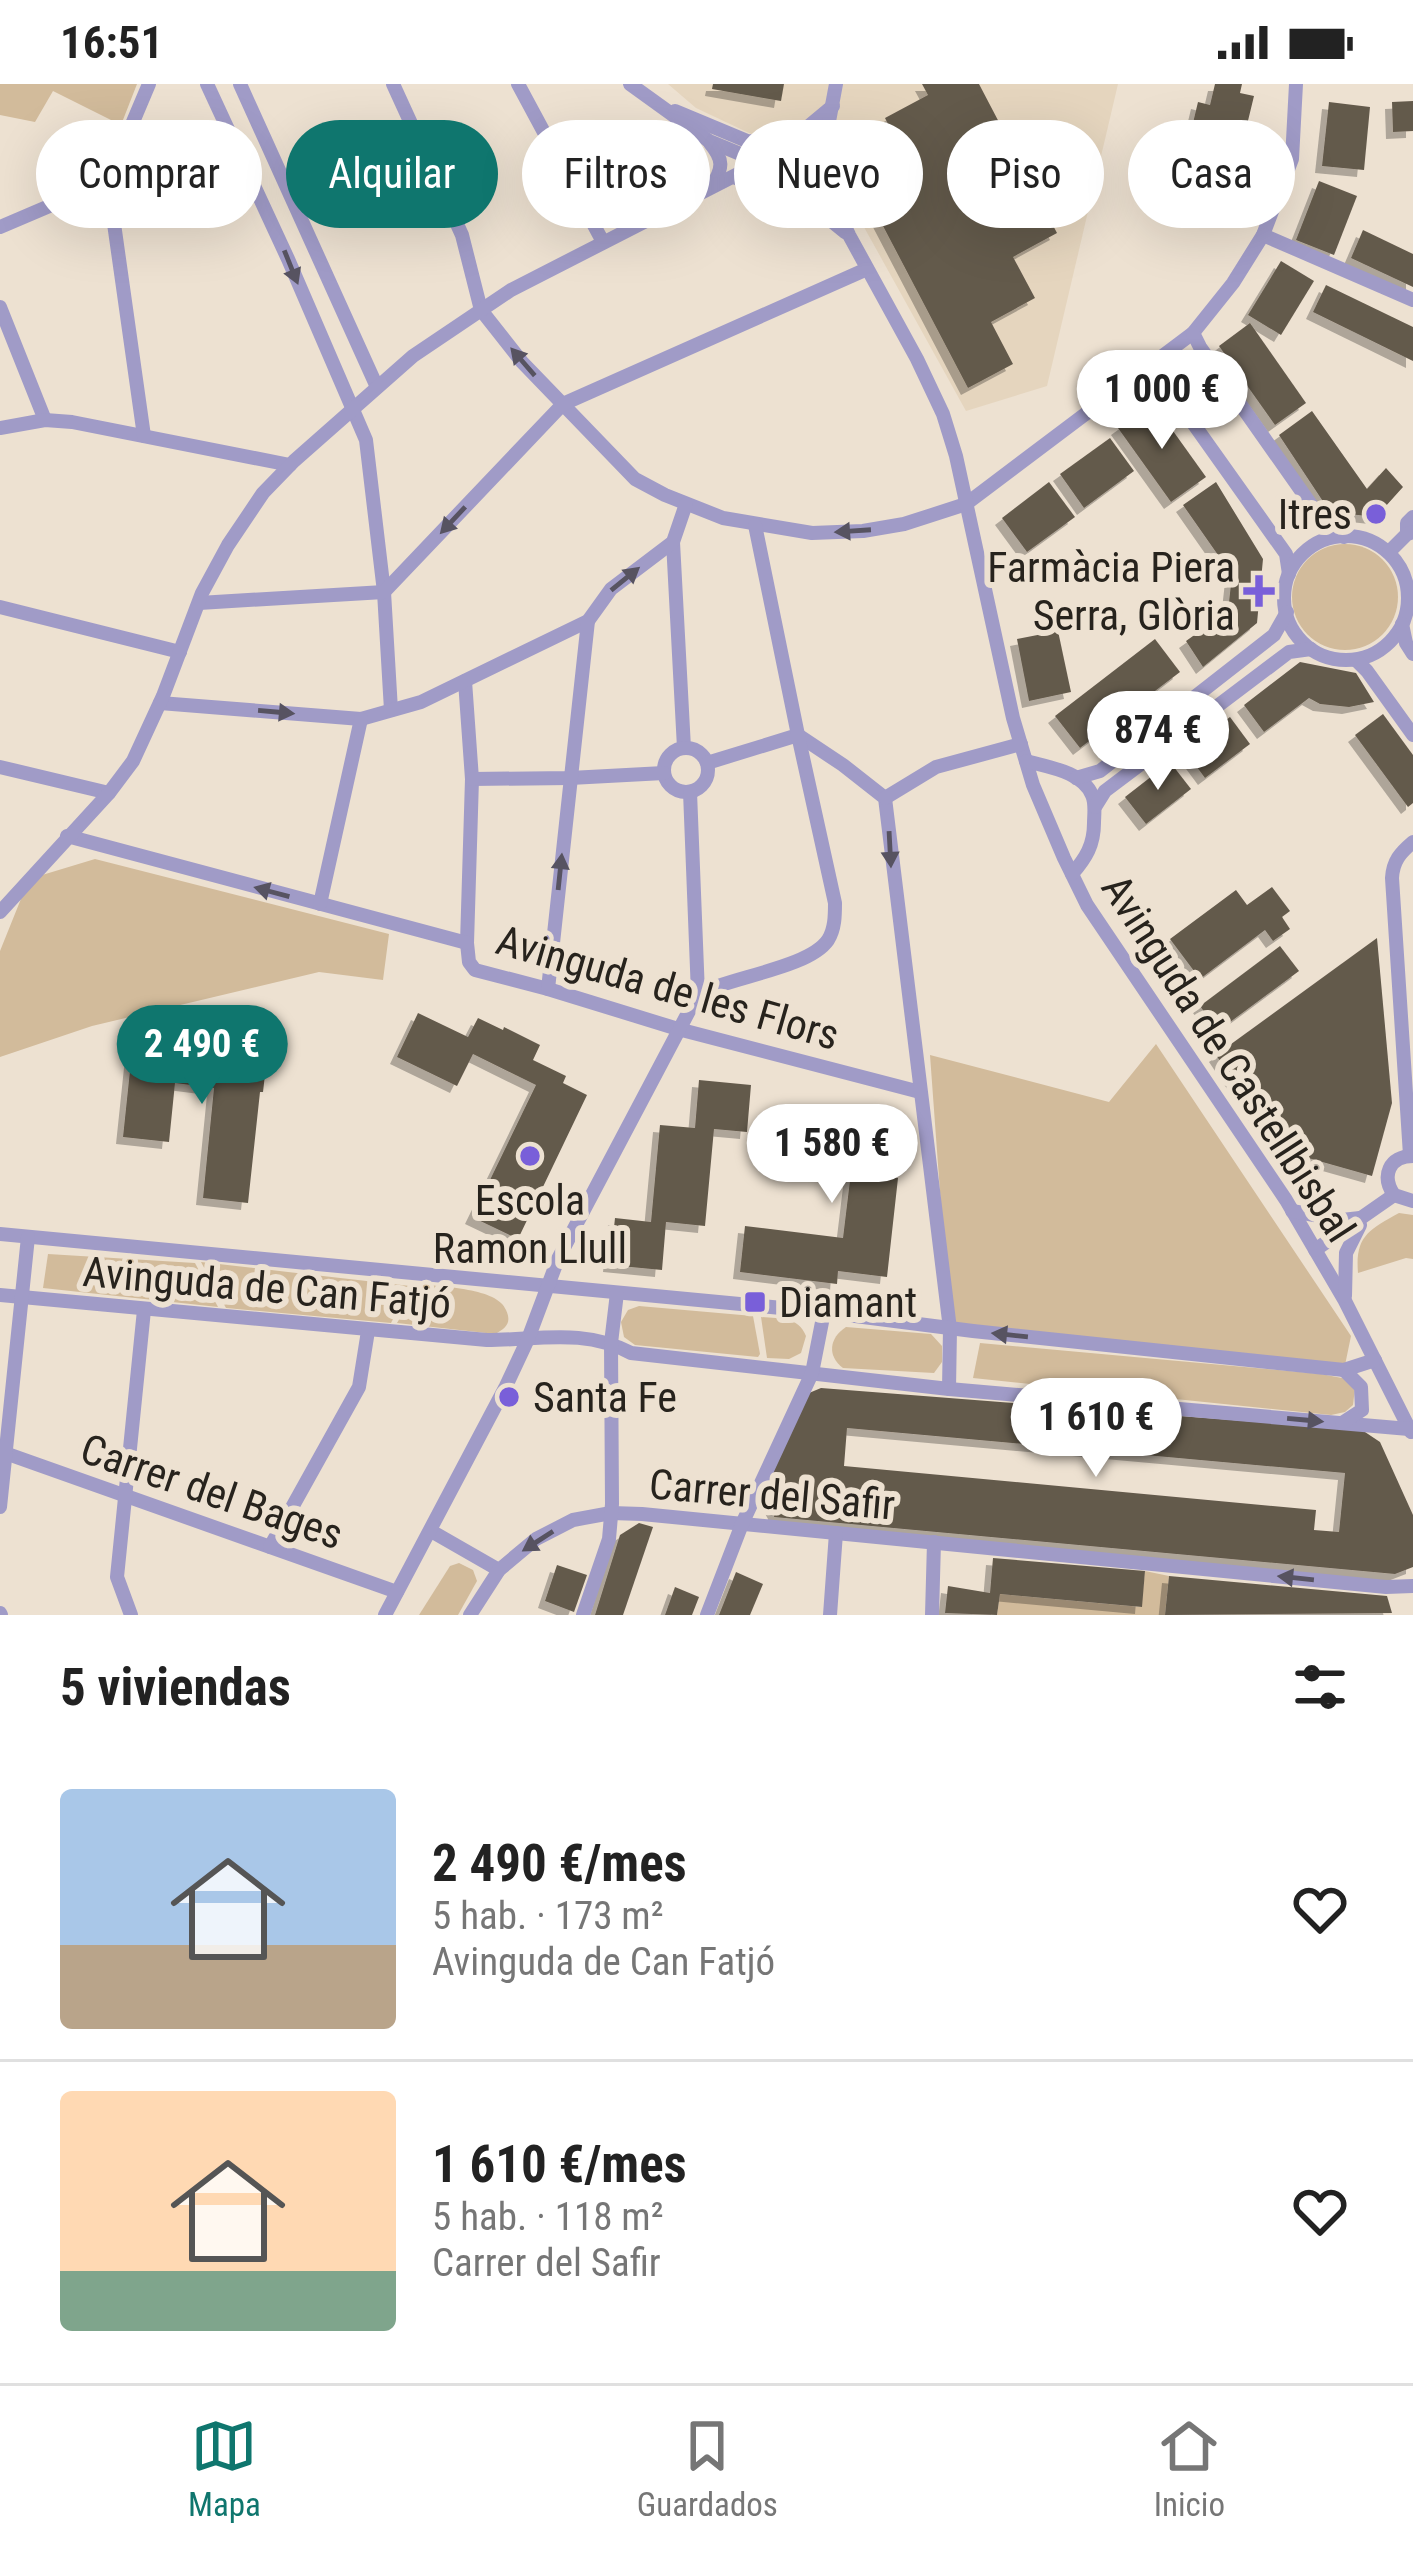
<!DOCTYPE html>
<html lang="es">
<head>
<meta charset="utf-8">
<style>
	:root { --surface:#fff; --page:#f6f6f6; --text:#222; --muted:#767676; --line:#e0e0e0; --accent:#0f766e }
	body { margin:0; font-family:"Roboto Condensed",sans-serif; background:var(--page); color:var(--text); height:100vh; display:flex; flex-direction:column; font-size:45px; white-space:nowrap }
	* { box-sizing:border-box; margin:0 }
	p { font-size:39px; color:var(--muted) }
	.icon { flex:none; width:66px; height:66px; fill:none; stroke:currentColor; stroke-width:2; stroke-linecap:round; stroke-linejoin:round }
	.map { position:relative; height:1531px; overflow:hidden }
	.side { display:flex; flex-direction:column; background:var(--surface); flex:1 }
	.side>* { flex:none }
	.top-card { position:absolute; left:36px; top:36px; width:1341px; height:108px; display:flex; gap:24px }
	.price { position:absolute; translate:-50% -102px; padding:0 27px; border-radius:42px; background:#fff; color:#222; font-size:39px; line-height:78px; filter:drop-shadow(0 3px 6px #0008) }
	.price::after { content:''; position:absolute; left:50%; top:72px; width:36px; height:27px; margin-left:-18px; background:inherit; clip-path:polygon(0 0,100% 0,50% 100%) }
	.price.active { background:var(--accent); color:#fff }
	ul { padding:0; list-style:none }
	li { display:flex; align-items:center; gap:36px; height:300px; padding:0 60px }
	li+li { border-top:3px solid var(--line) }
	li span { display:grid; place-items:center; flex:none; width:336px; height:240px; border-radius:12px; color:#555 }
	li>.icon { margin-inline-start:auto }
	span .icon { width:144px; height:144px; fill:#fffc; stroke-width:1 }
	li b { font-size:51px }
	h2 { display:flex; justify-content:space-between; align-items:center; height:144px; padding:0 60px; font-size:51px }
	.tag { padding:0 42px; border-radius:54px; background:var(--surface); box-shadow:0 12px 48px #0002; font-size:42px; line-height:108px }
	.tag.active { background:var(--accent); color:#fff }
	.status { display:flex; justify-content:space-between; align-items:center; height:84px; padding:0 60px; background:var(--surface); direction:ltr }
	.status svg { height:33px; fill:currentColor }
	.dock { display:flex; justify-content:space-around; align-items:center; height:168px; border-top:3px solid var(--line); background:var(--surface); font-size:33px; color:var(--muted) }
	.dock a { display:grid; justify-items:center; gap:6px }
	.dock .active { color:var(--accent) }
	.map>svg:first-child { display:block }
</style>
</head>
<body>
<div class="status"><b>16:51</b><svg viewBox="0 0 49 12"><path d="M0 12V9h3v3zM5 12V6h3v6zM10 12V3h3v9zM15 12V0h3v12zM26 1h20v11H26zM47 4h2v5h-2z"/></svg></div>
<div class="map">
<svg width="1413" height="1531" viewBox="0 0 1413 1531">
	<defs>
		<filter id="shadow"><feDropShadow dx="-7" dy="7" stdDeviation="0" flood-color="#0004"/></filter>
	</defs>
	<rect width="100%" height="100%" fill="#ede1d1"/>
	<!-- built -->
	<path fill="#e5d5be" d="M 668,0 L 1118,0 L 1047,302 L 966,327 L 834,89 L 696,24 Z"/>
	<!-- green -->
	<g fill="#d2bb9b">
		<path d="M 0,0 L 137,0 L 121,41 L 53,7 L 35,38 L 0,31 Z"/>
		<circle cx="1345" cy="513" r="53"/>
		<path d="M 95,775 L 389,850 L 383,896 L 319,888 L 92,942 L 0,973 L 0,867 L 29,795 Z"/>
		<path d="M 1156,960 L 1351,1252 L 1344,1286 L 950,1245 L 930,971 L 1109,1018 Z"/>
		<path d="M 1399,1129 L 1413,1131 L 1413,1175 L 1406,1174 L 1358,1189 C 1355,1153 1368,1146 1399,1129 Z"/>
		<path d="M 48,1170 L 195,1179 L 218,1223 L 43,1204 Z"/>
		<path d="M 201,1178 L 410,1202 L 391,1239 L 226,1224 Z"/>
		<path d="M 420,1200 C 442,1203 498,1204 506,1226 C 512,1239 506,1244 495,1250 L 397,1239 Z"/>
		<path d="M 639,1222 L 753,1232 L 760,1270 L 758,1273 L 635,1261 L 624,1253 L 621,1238 L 628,1226 Z"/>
		<path d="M 761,1233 C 780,1235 798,1232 806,1252 L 801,1269 L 789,1275 L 767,1274 Z"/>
		<path d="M 846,1243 L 931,1250 L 942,1262 L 942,1278 L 934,1289 L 843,1284 C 827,1272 829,1254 846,1243 Z"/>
		<path d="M 980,1259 L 1321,1290 L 1347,1295 L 1355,1304 L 1353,1321 L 1345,1328 L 1331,1331 L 973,1294 Z"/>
		<path d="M 459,1479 L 473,1486 L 477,1497 L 458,1531 L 419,1531 L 450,1482 Z"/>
		<path d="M 1145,1487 L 1169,1492 L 1165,1531 L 997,1531 L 1000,1510 L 1141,1523 Z"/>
	</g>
	<!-- building -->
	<g fill="#645a4c" fill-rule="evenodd" filter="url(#shadow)">
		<path d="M 713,0 L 784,0 L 781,17 L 712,5 Z"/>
		<path d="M 922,0 L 979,0 L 1057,149 L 1013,173 L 1035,214 L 991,238 L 1013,280 L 968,304 L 861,100 L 906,76 L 885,34 L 928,11 Z"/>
		<path d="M 1215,0 L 1242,0 L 1240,9 L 1254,12 L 1230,111 L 1211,107 L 1226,45 L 1216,42 L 1200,113 L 1231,120 L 1228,131 L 1174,118 L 1198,18 L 1210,21 Z"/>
		<path d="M 1413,17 L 1413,47 L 1393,48 L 1392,18 Z"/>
		<path d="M 1329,18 L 1370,23 L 1364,86 L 1322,82 Z"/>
		<path d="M 1319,97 L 1357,112 L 1334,171 L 1296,156 Z"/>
		<path d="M 1363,146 L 1413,170 L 1413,203 L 1351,174 Z"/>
		<path d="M 1281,177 L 1314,197 L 1281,251 L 1248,231 Z"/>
		<path d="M 1326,201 L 1413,243 L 1413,277 L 1313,228 Z"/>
		<path d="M 1250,239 L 1306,319 L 1275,341 L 1219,262 Z"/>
		<path d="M 1153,319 L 1206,393 L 1171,418 L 1118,344 Z"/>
		<path d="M 1312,327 L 1367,405 L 1386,384 L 1403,403 L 1376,433 L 1330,428 L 1279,351 Z"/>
		<path d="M 1110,354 L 1134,387 L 1084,424 L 1060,390 Z"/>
		<path d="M 1049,398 L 1075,433 L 1027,468 L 1002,434 Z"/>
		<path d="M 1216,398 L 1263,475 L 1257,539 L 1203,583 L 1186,557 L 1228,527 L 1232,491 L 1183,421 Z"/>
		<path d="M 1058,547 L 1071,608 L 1029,617 L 1017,555 Z"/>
		<path d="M 1155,555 L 1180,588 L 1080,664 L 1055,632 Z"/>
		<path d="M 1300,578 L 1356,589 L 1374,618 L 1349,623 L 1320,620 L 1309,614 L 1264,648 L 1244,621 Z"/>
		<path d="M 1383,630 L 1413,671 L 1413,719 L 1408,723 L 1355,651 Z"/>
		<path d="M 1230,633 L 1250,660 L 1205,694 L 1185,667 Z"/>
		<path d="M 1170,678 L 1191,705 L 1146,740 L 1125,713 Z"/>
		<path d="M 1272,803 L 1290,827 L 1282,833 L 1290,845 L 1273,857 L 1265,846 L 1200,895 L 1170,855 L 1236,806 L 1247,821 Z"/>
		<path d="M 1377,854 L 1392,1019 L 1372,1092 L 1280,1066 L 1216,971 Z"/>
		<path d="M 1280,862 L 1299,887 L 1218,947 L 1200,922 Z"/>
		<path d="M 418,929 L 468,953 L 478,934 L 503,946 L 504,943 L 540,961 L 533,976 L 566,992 L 563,999 L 587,1011 L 518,1155 L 472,1133 L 536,1001 L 473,970 L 457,1002 L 397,973 Z"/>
		<path d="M 133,958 L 178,963 L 177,969 L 221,974 L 223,959 L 268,964 L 263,1008 L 260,1008 L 248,1119 L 203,1114 L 214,1004 L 175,999 L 169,1058 L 123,1053 Z"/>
		<path d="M 699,996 L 751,1001 L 747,1048 L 714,1045 L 705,1142 L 666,1138 L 662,1186 L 610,1181 L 615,1134 L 651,1138 L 660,1041 L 695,1044 Z"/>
		<path d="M 785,1031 L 887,1042 L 881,1092 L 898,1094 L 887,1193 L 838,1187 L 837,1200 L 740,1188 L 745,1142 L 843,1154 L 851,1088 L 780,1079 Z"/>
		<path d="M 821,1304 L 1362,1346 L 1380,1358 L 1413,1431 L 1413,1483 L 1395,1490 L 774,1433 L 775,1428 L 764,1408 L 809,1309 ZM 847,1344 L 1345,1389 L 1339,1448 L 1314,1446 L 1316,1426 L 844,1382 Z"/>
		<path d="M 639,1439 L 653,1443 L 623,1531 L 595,1531 L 620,1451 Z"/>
		<path d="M 993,1474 L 1145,1487 L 1142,1523 L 1000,1510 L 997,1531 L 945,1529 L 948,1502 L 990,1509 Z"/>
		<path d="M 557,1481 L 587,1491 L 574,1528 L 545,1517 Z"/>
		<path d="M 736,1488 L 763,1500 L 750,1531 L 719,1531 Z"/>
		<path d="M 1169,1492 L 1387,1512 L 1392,1529 L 1165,1531 Z"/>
		<path d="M 675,1503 L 699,1513 L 692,1531 L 665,1531 Z"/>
	</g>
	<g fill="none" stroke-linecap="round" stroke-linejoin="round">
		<!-- minor -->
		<g stroke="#a09bc7" stroke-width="14">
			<path d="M 207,0 L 288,175 L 366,356 L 384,508 L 391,626"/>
			<path d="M 240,0 L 377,303"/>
			<path d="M 393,0 L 462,151 L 481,226 L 522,278 L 635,395 L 665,411 L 723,434 L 812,449 L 863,447 L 904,440 L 966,420 L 1193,249 L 1233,199 L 1263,151 L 1292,75 L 1296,0"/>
			<path d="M 518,0 L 603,158"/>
			<path d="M 630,0 L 709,57 L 750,74 L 774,89"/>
			<path d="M 675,27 L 747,57 L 784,60"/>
			<path d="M 791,57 L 833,22"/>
			<circle cx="797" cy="81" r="24"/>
			<path d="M 710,59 C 724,76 723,84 712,102"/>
			<path d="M 821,80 L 836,0"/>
			<path d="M 820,88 L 849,151 L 917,275 L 943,330 L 956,372 L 1013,634 L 1033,701 L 1064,774 L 1087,821 L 1286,1116 L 1345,1217 L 1411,1348"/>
			<path d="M 734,93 L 741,96 L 779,96"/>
			<path d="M 792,105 L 845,148"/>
			<path d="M 0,143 L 108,97"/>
			<path d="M 1263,151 L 1413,216"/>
			<path d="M 0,223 L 45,336"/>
			<path d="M 1193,249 L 1200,263 L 1326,442 L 1344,453"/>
			<path d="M 1151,280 L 1286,470 L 1289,490"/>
			<path d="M 0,344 L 45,336 L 72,338 L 290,381"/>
			<path d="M 144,352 L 108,97 L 149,0"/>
			<path d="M 1407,450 L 1407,439 L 1413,433"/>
			<circle cx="1346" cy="514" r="62"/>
			<path d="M 673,458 L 684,664"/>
			<path d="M 1389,468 L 1407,450 L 1413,448"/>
			<path d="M 199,519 L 384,508 L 563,320 L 867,185"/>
			<path d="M 0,523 L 180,568"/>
			<path d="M 1402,540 L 1406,559 L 1413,570"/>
			<path d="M 1356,576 L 1367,587 L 1413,651"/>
			<path d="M 465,597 L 472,695 L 467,859 L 469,878 L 475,886 L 548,905 L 678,945 L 920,1008"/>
			<path d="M 160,619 L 361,635 L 421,618 L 588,537 L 611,505 L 673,458 L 686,420"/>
			<path d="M 798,651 L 843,681 L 885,714 L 950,1245 L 949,1305"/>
			<circle cx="686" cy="686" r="22"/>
			<path d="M 1026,677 C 1047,683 1082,687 1092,711 C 1096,719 1094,731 1094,739 C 1094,761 1086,774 1072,790"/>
			<path d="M 707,679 L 798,651"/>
			<path d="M 0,683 L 109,709"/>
			<path d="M 1076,694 L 1100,687 L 1274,551 L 1287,528"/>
			<path d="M 472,695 L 570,694 L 664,689"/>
			<path d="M 690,708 L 698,910"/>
			<path d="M 885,714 L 936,683 L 1021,660"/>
			<path d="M 1095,723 L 1105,707 L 1289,568 L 1311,565"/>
			<path d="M 67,752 L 467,859"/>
			<path d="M 320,820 L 361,635"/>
			<path d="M 0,828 L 109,709 L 133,677 L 163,612 L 202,509 L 228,461 L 263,409 L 294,377 L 413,272 L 511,206 L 775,71"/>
			<path d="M 548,905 L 588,537"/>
			<path d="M 1410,1071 L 1392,794 C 1393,777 1400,769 1413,758"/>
			<path d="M 1413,1072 C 1389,1072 1381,1092 1394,1111 L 1413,1117"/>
			<path d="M 1292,1127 L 1342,1136 L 1360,1134"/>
			<path d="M 0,1150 L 824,1228 L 973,1247 L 1344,1286 L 1375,1276"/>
			<path d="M 1315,1166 L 1394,1111"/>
			<path d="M 0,1211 L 487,1256 C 538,1256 584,1244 631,1269 L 949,1305 L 1409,1345"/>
			<path d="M 1345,1212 L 1346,1169 L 1360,1141"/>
			<path d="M 1342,1339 L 1362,1326 L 1361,1303 L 1344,1286"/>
			<path d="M 5,1369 L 397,1508"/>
			<path d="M 0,1423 L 28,1153"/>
			<path d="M 431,1447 L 499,1486"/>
			<path d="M 270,1463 L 359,1303 L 368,1247"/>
			<path d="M 0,1529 L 1,1531"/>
			<path d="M 131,1531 L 117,1493 L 144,1226"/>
			<path d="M 385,1531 L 506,1302 L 528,1255 L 558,1175 L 698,910 C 730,893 809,884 828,856 C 835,845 835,831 835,819 L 798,651 L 755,441"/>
			<path d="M 470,1531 L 499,1486 L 536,1455 L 573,1436 L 611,1429 L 642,1430 L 1386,1503 L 1413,1502"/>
			<path d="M 583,1531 L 609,1455 L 612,1420 L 611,1259 L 617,1209"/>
			<path d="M 707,1531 L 742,1440 L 812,1289 L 824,1228"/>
			<path d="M 830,1531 L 836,1449"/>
			<path d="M 932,1531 L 934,1458"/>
		</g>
	</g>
	<!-- one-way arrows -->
	<defs><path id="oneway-solid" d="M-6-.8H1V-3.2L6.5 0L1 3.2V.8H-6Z" transform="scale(3)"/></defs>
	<g fill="#575361">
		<use href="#oneway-solid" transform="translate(291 183) rotate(68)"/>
		<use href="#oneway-solid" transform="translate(523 278) rotate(-131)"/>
		<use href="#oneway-solid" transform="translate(453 436) rotate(133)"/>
		<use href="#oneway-solid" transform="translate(853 447) rotate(176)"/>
		<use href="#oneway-solid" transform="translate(625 495) rotate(-39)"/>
		<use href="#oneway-solid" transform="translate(276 628) rotate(5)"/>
		<use href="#oneway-solid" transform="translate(890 765) rotate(87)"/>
		<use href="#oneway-solid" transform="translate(560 788) rotate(-84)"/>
		<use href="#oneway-solid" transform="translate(272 808) rotate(-165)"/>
		<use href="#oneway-solid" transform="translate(1010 1251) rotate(-174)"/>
		<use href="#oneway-solid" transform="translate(1305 1336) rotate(5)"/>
		<use href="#oneway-solid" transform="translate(538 1457) rotate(147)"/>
		<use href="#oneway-solid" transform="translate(1296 1494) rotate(-174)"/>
	</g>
	<!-- markers -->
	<g fill="#795fd9" stroke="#ede1d1" stroke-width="4.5">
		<circle cx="1376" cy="430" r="12"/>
		<path d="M1253 489h12v12h12v12h-12v12h-12v-12h-12v-12h12z"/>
		<circle cx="530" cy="1072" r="12"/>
		<rect x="743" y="1206" width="24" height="24" rx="6"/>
		<circle cx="509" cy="1313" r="12"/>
	</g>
	<g text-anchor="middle" stroke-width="12" stroke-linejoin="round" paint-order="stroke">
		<!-- poi labels -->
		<g font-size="42" fill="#27231d" stroke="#ede1d1" text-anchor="end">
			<text x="1352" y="445">Itres</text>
			<text x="1235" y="498">Farmàcia Piera<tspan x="1235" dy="48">Serra, Glòria</tspan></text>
			<text x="530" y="1131" text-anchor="middle">Escola<tspan x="530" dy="48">Ramon Llull</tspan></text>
			<text x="779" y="1233" text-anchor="start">Diamant</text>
			<text x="533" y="1328" text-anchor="start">Santa Fe</text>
		</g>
		<!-- street labels -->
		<g font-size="42" fill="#27231d" stroke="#ede1d1">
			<text transform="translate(668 903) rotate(16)" y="15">Avinguda de les Flors</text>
			<text transform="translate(1229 974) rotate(57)" y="15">Avinguda de Castellbisbal</text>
			<text transform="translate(267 1203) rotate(5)" y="15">Avinguda de Can Fatjó</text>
			<text transform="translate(212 1407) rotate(19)" y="15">Carrer del Bages</text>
			<text transform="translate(772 1410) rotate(5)" y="15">Carrer del Safir</text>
		</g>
	</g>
</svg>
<b class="price" style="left:1162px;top:368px">1 000 €</b>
<b class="price" style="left:1158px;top:709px">874 €</b>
<b class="price active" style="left:202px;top:1023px">2 490 €</b>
<b class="price" style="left:832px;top:1122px">1 580 €</b>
<b class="price" style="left:1096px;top:1396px">1 610 €</b>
<div class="top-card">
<a class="tag">Comprar</a>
<a class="tag active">Alquilar</a>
<a class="tag">Filtros</a>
<a class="tag">Nuevo</a>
<a class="tag">Piso</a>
<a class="tag">Casa</a>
</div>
</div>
<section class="side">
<h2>5 viviendas<svg class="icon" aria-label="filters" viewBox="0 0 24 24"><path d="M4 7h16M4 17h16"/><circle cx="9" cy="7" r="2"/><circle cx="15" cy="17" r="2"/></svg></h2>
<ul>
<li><span style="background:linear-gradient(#a9c7e8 65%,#b9a48a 0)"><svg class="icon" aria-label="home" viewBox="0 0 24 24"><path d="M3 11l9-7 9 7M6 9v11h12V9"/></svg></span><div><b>2 490 €/mes</b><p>5 hab. · 173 m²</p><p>Avinguda de Can Fatjó</p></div><svg class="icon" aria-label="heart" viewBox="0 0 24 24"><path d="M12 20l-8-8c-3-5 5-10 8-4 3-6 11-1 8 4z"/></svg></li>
<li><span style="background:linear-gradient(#ffd9b3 75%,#7fa58c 0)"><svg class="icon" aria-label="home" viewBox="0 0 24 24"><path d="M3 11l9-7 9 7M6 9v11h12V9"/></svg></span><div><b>1 610 €/mes</b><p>5 hab. · 118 m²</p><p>Carrer del Safir</p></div><svg class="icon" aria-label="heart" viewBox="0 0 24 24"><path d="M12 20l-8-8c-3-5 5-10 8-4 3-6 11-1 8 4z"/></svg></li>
</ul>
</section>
<nav class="dock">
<a class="active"><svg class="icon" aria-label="map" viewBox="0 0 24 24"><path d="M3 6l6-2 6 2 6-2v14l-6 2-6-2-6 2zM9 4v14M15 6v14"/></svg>Mapa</a>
<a><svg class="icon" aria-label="saved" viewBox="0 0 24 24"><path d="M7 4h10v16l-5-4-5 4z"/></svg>Guardados</a>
<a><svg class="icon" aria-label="home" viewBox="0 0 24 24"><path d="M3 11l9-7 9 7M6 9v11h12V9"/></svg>Inicio</a>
</nav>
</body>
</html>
